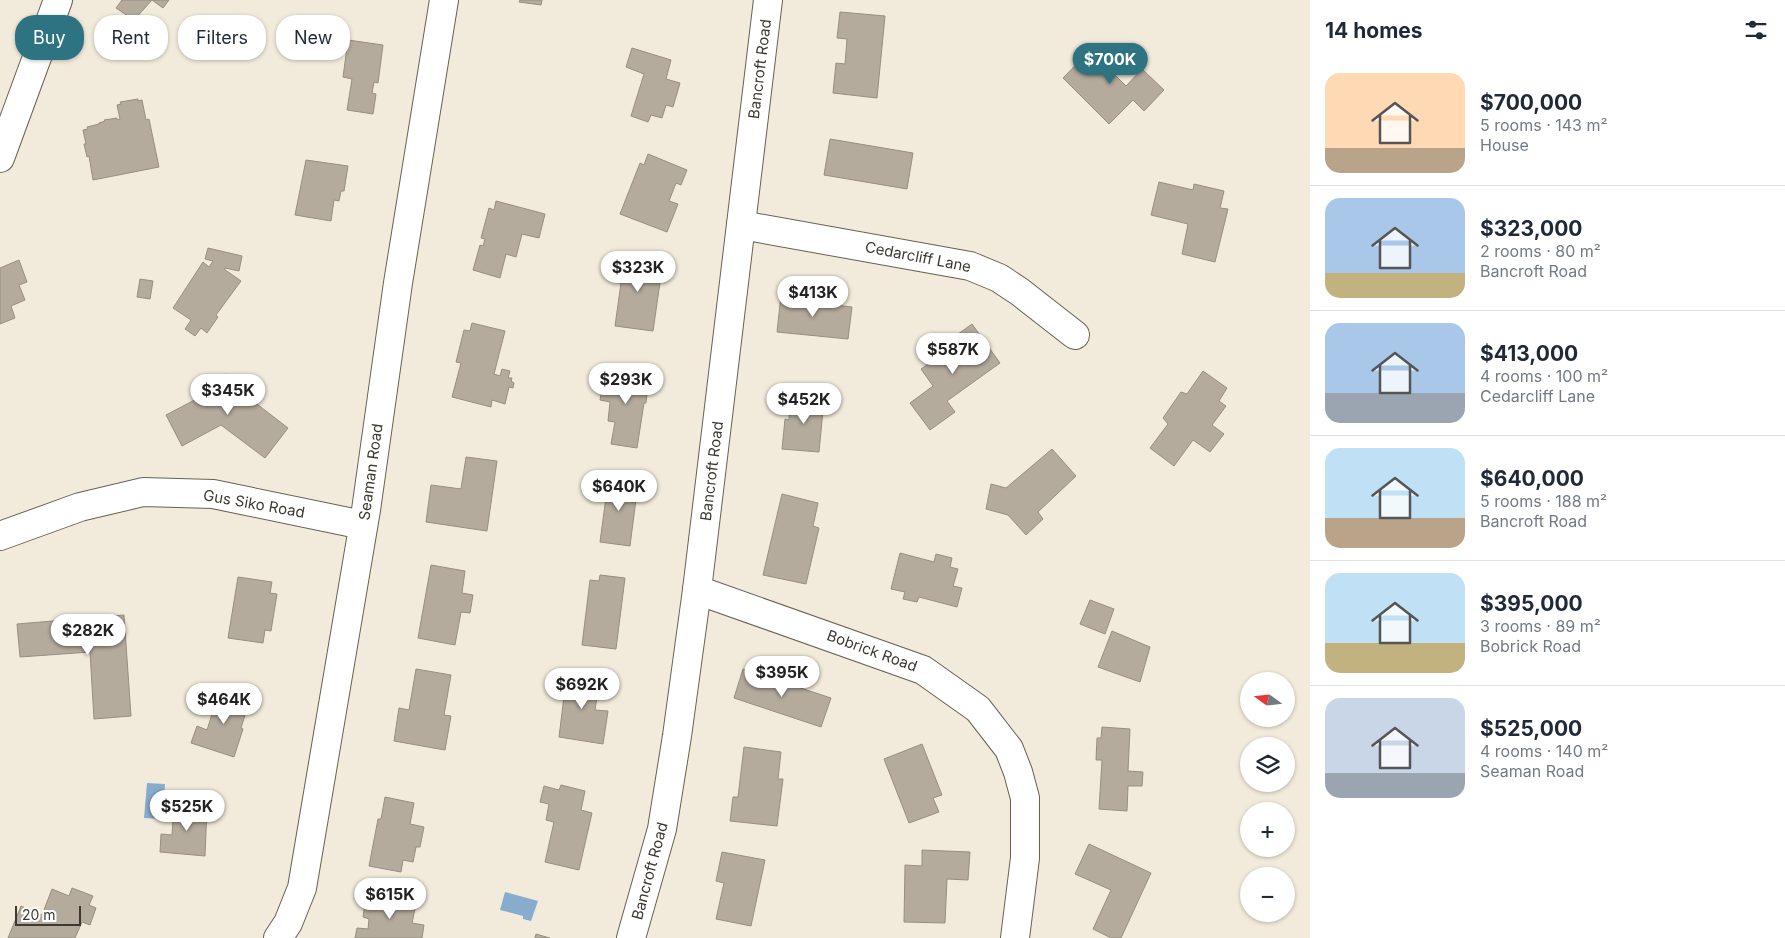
<!DOCTYPE html>
<html lang="en">
<head>
<meta charset="utf-8">
<style>
	:root { --surface:#fff; --page:#f6f6f7; --text:#1f2937; --muted:#747a83; --line:#e0e1e3; --accent:#2e7381 }
	body { margin:0; font-family:Inter,sans-serif; background:var(--page); color:var(--text); height:100vh; display:flex; flex-direction:column; font-size:19px; white-space:nowrap }
	* { box-sizing:border-box; margin:0 }
	p { font-size:16px; color:var(--muted) }
	.icon { flex:none; width:28px; height:28px; fill:none; stroke:currentColor; stroke-width:2; stroke-linecap:round; stroke-linejoin:round }
	.map { position:relative; flex:1; overflow:hidden }
	.details { display:flex; flex-direction:column; background:var(--surface); width:475px }
	.details>* { flex:none }
	.guide { position:absolute; left:15px; top:15px; width:475px; height:45px; display:flex; gap:10px }
	.needle { width:32px; rotate:285deg }
	.buttons { position:absolute; left:1240px; top:672px; display:grid; gap:10px }
	.buttons a { display:grid; place-items:center; width:55px; height:55px; border-radius:50%; background:var(--surface); box-shadow:0 1px 4px #0004; font-size:25px }
	.scale { position:absolute; left:15px; bottom:12px; width:66px; box-sizing:border-box; padding-left:5px; border:2px solid #3c3933; border-top:0; font-size:14px; line-height:18px; white-space:nowrap; color:#3c3933; -webkit-text-stroke:4px #fff; paint-order:stroke }
	.price { position:absolute; translate:-50% -42px; padding:0 11px; border-radius:18px; background:#fff; color:#222; font-size:16px; line-height:32px; filter:drop-shadow(0 1px 2px #0008) }
	.price::after { content:''; position:absolute; left:50%; top:30px; width:15px; height:11px; margin-left:-8px; background:inherit; clip-path:polygon(0 0,100% 0,50% 100%) }
	.price.selected { background:var(--accent); color:#fff }
	ul { padding:0; list-style:none }
	li { display:flex; align-items:center; gap:15px; height:125px; padding:0 15px }
	li+li { border-top:1px solid var(--line) }
	li span { display:grid; place-items:center; flex:none; width:140px; height:100px; border-radius:15px; color:#555 }
	li>.icon { margin-inline-start:auto }
	span .icon { width:60px; height:60px; fill:#fffc; stroke-width:1 }
	li b { font-size:21px }
	h2 { display:flex; justify-content:space-between; align-items:center; height:60px; padding:0 15px; font-size:21px }
	.tag { padding:0 18px; border-radius:20px; background:var(--surface); box-shadow:0 1px 4px #0004; font-size:18px; line-height:45px }
	.tag.selected { background:var(--accent); color:#fff }
	main { display:flex; flex:1; min-height:0 }
	.map>svg:first-child { display:block }
</style>
</head>
<body>
<main>
<div class="map">
<svg width="1310" height="938" viewBox="0 0 1310 938">
	<rect width="100%" height="100%" fill="#f2ebdb"/>
	<!-- water -->
	<g fill="#88accd">
		<path d="M 147,783 L 165,784 L 163,819 L 144,818 Z"/>
		<path d="M 505,892 L 538,901 L 531,921 L 523,919 L 523,916 L 500,910 Z"/>
	</g>
	<!-- building -->
	<g fill="#b4ab9d" stroke="#978e80">
		<path d="M 122,0 L 152,0 L 134,20 L 116,8 Z"/>
		<path d="M 152,0 L 169,0 L 163,8 Z"/>
		<path d="M 520,0 L 542,0 L 541,5 L 519,2 Z"/>
		<path d="M 840,12 L 885,16 L 877,98 L 833,93 L 836,63 L 845,64 L 847,39 L 837,38 Z"/>
		<path d="M 348,40 L 383,45 L 378,83 L 374,82 L 372,93 L 376,94 L 373,114 L 347,110 L 352,79 L 343,77 Z"/>
		<path d="M 1097,43 L 1118,64 L 1113,73 L 1126,86 L 1142,69 L 1164,90 L 1144,111 L 1133,100 L 1109,124 L 1063,78 Z"/>
		<path d="M 632,48 L 671,60 L 666,79 L 680,83 L 673,107 L 666,105 L 662,118 L 651,115 L 648,122 L 631,116 L 644,74 L 626,67 Z"/>
		<path d="M 138,99 L 138,101 L 142,100 L 146,120 L 149,119 L 159,167 L 93,180 L 89,156 L 87,157 L 84,144 L 86,144 L 83,130 L 88,129 L 87,127 L 99,124 L 99,123 L 105,121 L 104,120 L 117,118 L 117,120 L 120,119 L 117,105 L 121,104 L 120,102 Z"/>
		<path d="M 830,139 L 913,153 L 907,189 L 824,175 Z"/>
		<path d="M 648,154 L 687,170 L 681,185 L 676,183 L 669,201 L 678,204 L 667,232 L 620,214 L 640,163 L 644,165 Z"/>
		<path d="M 306,160 L 348,166 L 344,191 L 341,191 L 339,201 L 334,200 L 331,221 L 295,215 Z"/>
		<path d="M 1159,182 L 1193,190 L 1194,184 L 1224,191 L 1220,208 L 1228,209 L 1215,262 L 1182,254 L 1188,224 L 1151,215 Z"/>
		<path d="M 496,201 L 545,214 L 539,238 L 522,234 L 516,257 L 506,254 L 500,278 L 473,270 L 480,245 L 483,246 L 485,239 L 481,238 L 489,208 L 494,210 Z"/>
		<path d="M 208,248 L 242,256 L 239,271 L 225,268 L 224,269 L 241,281 L 216,315 L 218,317 L 207,333 L 201,328 L 195,336 L 185,329 L 191,320 L 173,308 L 203,262 L 209,267 L 213,261 L 205,259 Z"/>
		<path d="M 625,257 L 663,262 L 653,331 L 615,326 L 621,283 L 613,282 L 615,264 L 624,265 Z"/>
		<path d="M 19,260 L 27,282 L 19,285 L 25,300 L 11,306 L 15,318 L 0,324 L 0,268 Z"/>
		<path d="M 140,279 L 153,281 L 150,299 L 137,297 Z"/>
		<path d="M 781,295 L 826,300 L 826,304 L 852,307 L 848,339 L 777,332 Z"/>
		<path d="M 472,323 L 505,331 L 494,374 L 500,376 L 502,369 L 510,371 L 508,378 L 512,378 L 511,381 L 514,383 L 513,388 L 509,387 L 505,404 L 492,400 L 491,407 L 452,397 L 461,363 L 456,362 L 464,330 L 470,331 Z"/>
		<path d="M 972,324 L 1000,363 L 947,401 L 955,412 L 930,430 L 910,403 L 933,386 L 921,369 L 951,348 L 947,342 Z"/>
		<path d="M 611,369 L 651,374 L 649,394 L 647,393 L 646,403 L 644,403 L 637,448 L 611,444 L 615,422 L 608,421 L 610,402 L 600,400 L 602,388 L 608,389 Z"/>
		<path d="M 1203,371 L 1227,388 L 1219,401 L 1226,406 L 1212,425 L 1224,434 L 1210,452 L 1193,440 L 1174,466 L 1150,448 L 1168,424 L 1163,418 L 1181,392 L 1187,394 Z"/>
		<path d="M 226,374 L 232,385 L 246,377 L 257,399 L 253,401 L 288,428 L 265,458 L 221,425 L 182,446 L 166,415 L 204,395 L 200,388 Z"/>
		<path d="M 790,397 L 824,400 L 819,452 L 782,449 L 785,419 L 789,420 Z"/>
		<path d="M 1052,449 L 1076,476 L 1038,512 L 1043,519 L 1026,535 L 1008,515 L 986,509 L 991,484 L 1006,488 Z"/>
		<path d="M 466,457 L 497,461 L 487,531 L 426,522 L 431,485 L 461,489 Z"/>
		<path d="M 606,479 L 638,484 L 630,546 L 600,542 L 606,497 L 604,497 Z"/>
		<path d="M 782,494 L 818,503 L 813,526 L 819,528 L 806,584 L 763,575 Z"/>
		<path d="M 900,553 L 934,562 L 936,554 L 952,558 L 950,567 L 958,569 L 953,586 L 962,588 L 957,607 L 919,597 L 917,602 L 903,599 L 905,592 L 891,589 Z"/>
		<path d="M 431,565 L 465,571 L 462,593 L 473,595 L 470,613 L 461,612 L 455,645 L 418,638 Z"/>
		<path d="M 600,575 L 625,578 L 616,649 L 582,645 L 590,580 L 599,581 Z"/>
		<path d="M 238,577 L 272,582 L 270,593 L 277,594 L 271,631 L 265,630 L 263,643 L 228,638 Z"/>
		<path d="M 1090,600 L 1114,609 L 1105,634 L 1080,624 Z"/>
		<path d="M 124,615 L 131,716 L 94,719 L 90,652 L 20,657 L 17,624 Z"/>
		<path d="M 1112,631 L 1150,647 L 1140,682 L 1098,667 Z"/>
		<path d="M 416,669 L 451,675 L 444,715 L 451,716 L 445,750 L 394,741 L 399,708 L 409,710 Z"/>
		<path d="M 743,669 L 831,698 L 821,727 L 734,698 Z"/>
		<path d="M 567,672 L 600,677 L 595,710 L 608,711 L 603,744 L 559,737 Z"/>
		<path d="M 220,689 L 250,699 L 241,728 L 243,729 L 234,757 L 191,743 L 197,726 L 207,730 Z"/>
		<path d="M 1102,727 L 1130,729 L 1128,771 L 1143,772 L 1142,786 L 1128,786 L 1127,811 L 1099,809 L 1102,760 L 1096,760 L 1097,738 L 1101,738 Z"/>
		<path d="M 922,744 L 942,795 L 933,798 L 939,812 L 909,823 L 884,759 Z"/>
		<path d="M 744,747 L 781,752 L 778,779 L 783,779 L 777,826 L 730,821 L 733,797 L 738,797 Z"/>
		<path d="M 561,785 L 585,791 L 581,810 L 592,813 L 579,870 L 545,862 L 554,822 L 546,820 L 549,804 L 540,802 L 544,786 L 559,790 Z"/>
		<path d="M 385,797 L 414,803 L 410,824 L 424,827 L 420,847 L 416,847 L 413,862 L 403,860 L 401,872 L 369,866 L 378,819 L 381,819 Z"/>
		<path d="M 174,805 L 207,807 L 205,856 L 160,852 L 161,834 L 172,835 Z"/>
		<path d="M 1089,844 L 1151,873 L 1121,938 L 1111,938 L 1093,929 L 1111,890 L 1075,874 Z"/>
		<path d="M 922,850 L 970,852 L 968,880 L 947,879 L 945,923 L 904,922 L 905,865 L 922,866 Z"/>
		<path d="M 722,852 L 765,860 L 751,926 L 716,919 L 724,883 L 716,881 Z"/>
		<path d="M 72,888 L 93,896 L 89,905 L 96,908 L 90,925 L 82,922 L 75,938 L 8,938 L 21,906 L 42,915 L 52,889 L 69,896 Z"/>
		<path d="M 366,896 L 416,904 L 412,923 L 424,925 L 422,938 L 355,938 L 357,928 L 368,929 L 369,919 L 363,917 Z"/>
		<path d="M 536,934 L 550,938 L 535,938 Z"/>
	</g>
	<g fill="none" stroke-linecap="round" stroke-linejoin="round">
		<defs>
			<g id="minor">
				<path d="M 0,158 L 58,0"/>
				<path d="M 741,225 L 970,266 L 999,278 L 1020,292 L 1075,335"/>
				<path d="M 0,536 L 80,507 L 143,492 L 213,494 L 363,525"/>
				<path d="M 697,590 L 923,670 L 978,709 L 1009,749 L 1018,772 L 1025,798 L 1025,858 L 1015,938"/>
				<path d="M 278,938 L 288,923 L 302,888 L 366,510 L 398,283 L 444,0"/>
				<path d="M 631,938 L 662,829 L 677,736 L 697,590 L 768,0"/>
			</g>
		</defs>
		<!-- minor casing -->
		<use href="#minor" stroke="#676153" stroke-width="30"/>
		<!-- minor -->
		<use href="#minor" stroke="#fff" stroke-width="28"/>
	</g>
	<g text-anchor="middle" stroke-width="4" stroke-linejoin="round" paint-order="stroke">
		<!-- street labels -->
		<g font-size="15" fill="#3c3933" stroke="#fff">
			<text transform="translate(760 69) rotate(-83)" y="5">Bancroft Road</text>
			<text transform="translate(918 257) rotate(11)" y="5">Cedarcliff Lane</text>
			<text transform="translate(712 471) rotate(-83)" y="5">Bancroft Road</text>
			<text transform="translate(371 472) rotate(-82)" y="5">Seaman Road</text>
			<text transform="translate(254 504) rotate(10)" y="5">Gus Siko Road</text>
			<text transform="translate(872 651) rotate(20)" y="5">Bobrick Road</text>
			<text transform="translate(650 871) rotate(-75)" y="5">Bancroft Road</text>
		</g>
	</g>
</svg>
<div class="buttons">
<a><svg class="needle" viewBox="-14 -14 28 28"><path d="M0-13l5 13h-10z" fill="#e53935"/><path d="M0 13l5-13h-10z" fill="#747a83"/></svg></a>
<a><svg class="icon" aria-label="layers" viewBox="0 0 24 24"><path d="M12 4l9 5-9 5-9-5zM3 14l9 5 9-5"/></svg></a>
<a>+</a>
<a>−</a>
</div>
<div class="scale">20 m</div>
<b class="price selected" style="left:1110px;top:85px">$700K</b>
<b class="price" style="left:638px;top:293px">$323K</b>
<b class="price" style="left:813px;top:318px">$413K</b>
<b class="price" style="left:953px;top:375px">$587K</b>
<b class="price" style="left:626px;top:405px">$293K</b>
<b class="price" style="left:228px;top:416px">$345K</b>
<b class="price" style="left:804px;top:425px">$452K</b>
<b class="price" style="left:619px;top:512px">$640K</b>
<b class="price" style="left:88px;top:656px">$282K</b>
<b class="price" style="left:782px;top:698px">$395K</b>
<b class="price" style="left:582px;top:710px">$692K</b>
<b class="price" style="left:224px;top:725px">$464K</b>
<b class="price" style="left:187px;top:832px">$525K</b>
<b class="price" style="left:390px;top:920px">$615K</b>
<div class="guide">
<a class="tag selected">Buy</a>
<a class="tag">Rent</a>
<a class="tag">Filters</a>
<a class="tag">New</a>
</div>
</div>
<section class="details">
<h2>14 homes<svg class="icon" aria-label="filters" viewBox="0 0 24 24"><path d="M4 7h16M4 17h16"/><circle cx="9" cy="7" r="2"/><circle cx="15" cy="17" r="2"/></svg></h2>
<ul>
<li><span style="background:linear-gradient(#ffd9b3 75%,#b9a48a 0)"><svg class="icon" aria-label="home" viewBox="0 0 24 24"><path d="M3 11l9-7 9 7M6 9v11h12V9"/></svg></span><div><b>$700,000</b><p>5 rooms · 143 m²</p><p>House</p></div></li>
<li><span style="background:linear-gradient(#a9c7e8 75%,#c2b280 0)"><svg class="icon" aria-label="home" viewBox="0 0 24 24"><path d="M3 11l9-7 9 7M6 9v11h12V9"/></svg></span><div><b>$323,000</b><p>2 rooms · 80 m²</p><p>Bancroft Road</p></div></li>
<li><span style="background:linear-gradient(#a9c7e8 70%,#9aa5b1 0)"><svg class="icon" aria-label="home" viewBox="0 0 24 24"><path d="M3 11l9-7 9 7M6 9v11h12V9"/></svg></span><div><b>$413,000</b><p>4 rooms · 100 m²</p><p>Cedarcliff Lane</p></div></li>
<li><span style="background:linear-gradient(#bfe0f5 70%,#b9a48a 0)"><svg class="icon" aria-label="home" viewBox="0 0 24 24"><path d="M3 11l9-7 9 7M6 9v11h12V9"/></svg></span><div><b>$640,000</b><p>5 rooms · 188 m²</p><p>Bancroft Road</p></div></li>
<li><span style="background:linear-gradient(#bfe0f5 70%,#c2b280 0)"><svg class="icon" aria-label="home" viewBox="0 0 24 24"><path d="M3 11l9-7 9 7M6 9v11h12V9"/></svg></span><div><b>$395,000</b><p>3 rooms · 89 m²</p><p>Bobrick Road</p></div></li>
<li><span style="background:linear-gradient(#c9d6e8 75%,#9aa5b1 0)"><svg class="icon" aria-label="home" viewBox="0 0 24 24"><path d="M3 11l9-7 9 7M6 9v11h12V9"/></svg></span><div><b>$525,000</b><p>4 rooms · 140 m²</p><p>Seaman Road</p></div></li>
</ul>
</section>
</main>
</body>
</html>
